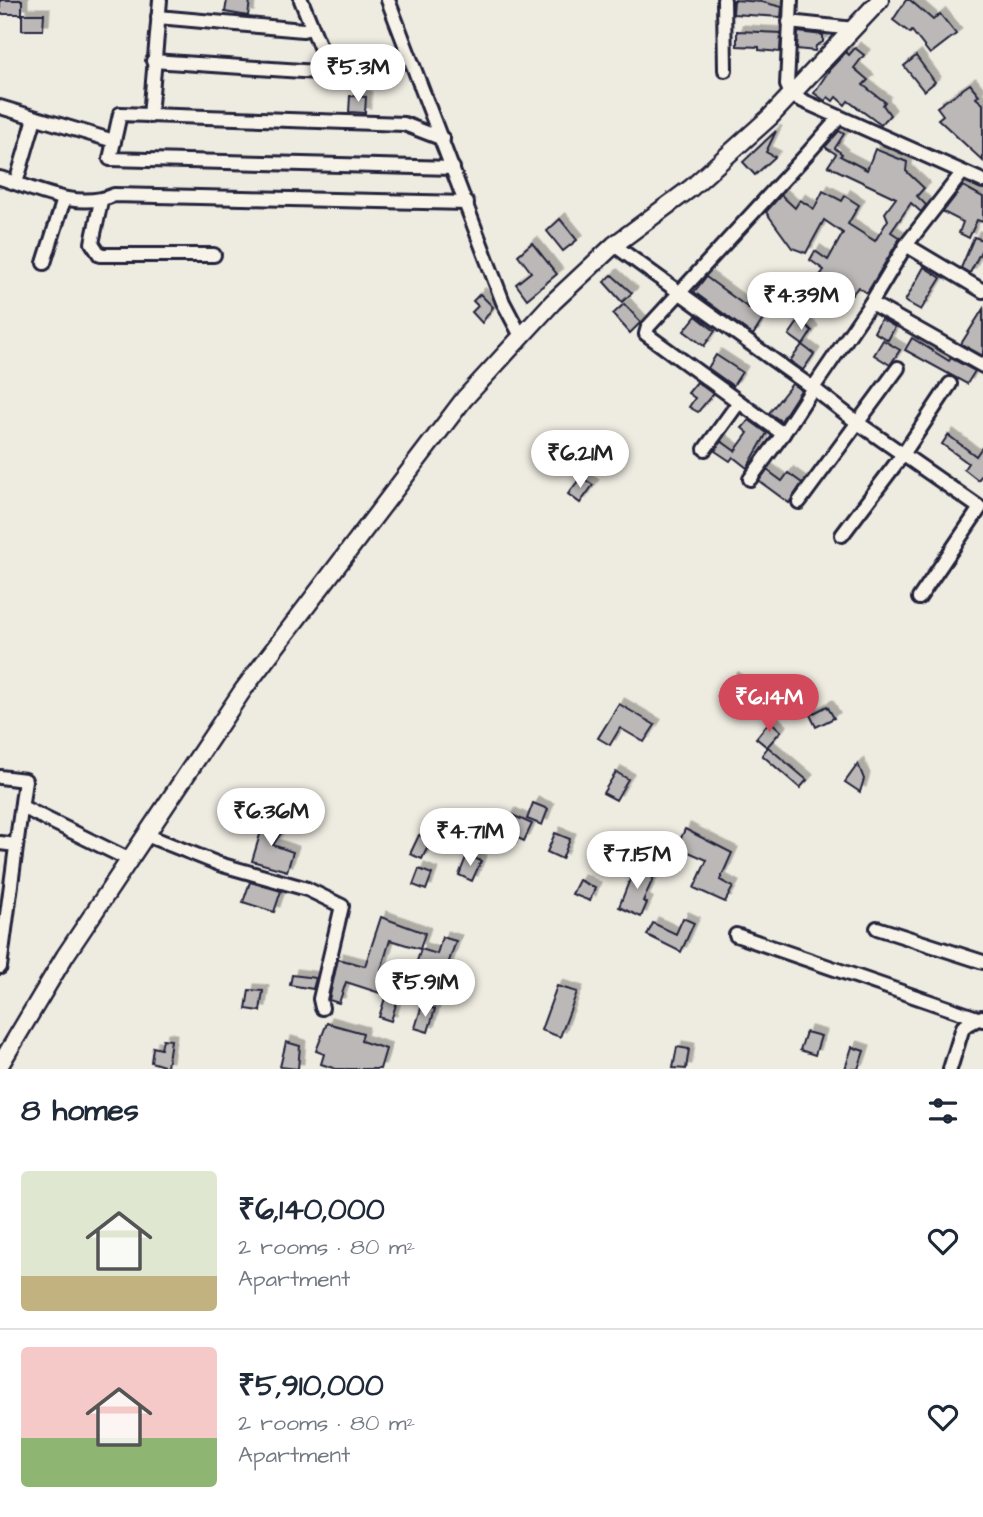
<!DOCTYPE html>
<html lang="en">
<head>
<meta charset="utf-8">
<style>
	:root { --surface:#fff; --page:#f2f2f3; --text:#1f2937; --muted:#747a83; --line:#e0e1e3; --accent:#d1495b }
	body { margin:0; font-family:"Architects Daughter",sans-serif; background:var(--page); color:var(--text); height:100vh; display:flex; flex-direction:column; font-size:26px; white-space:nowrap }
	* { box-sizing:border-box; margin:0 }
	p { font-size:23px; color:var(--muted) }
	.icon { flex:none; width:38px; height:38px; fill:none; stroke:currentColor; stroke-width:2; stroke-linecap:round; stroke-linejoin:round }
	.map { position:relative; height:1069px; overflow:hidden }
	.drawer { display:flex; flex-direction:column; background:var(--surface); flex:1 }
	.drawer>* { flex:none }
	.price { position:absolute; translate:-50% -60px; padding:0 16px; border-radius:24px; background:#fff; color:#222; font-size:23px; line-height:46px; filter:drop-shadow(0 2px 4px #0008) }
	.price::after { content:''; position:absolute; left:50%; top:42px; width:21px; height:16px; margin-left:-10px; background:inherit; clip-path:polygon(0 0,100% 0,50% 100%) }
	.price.current { background:var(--accent); color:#fff }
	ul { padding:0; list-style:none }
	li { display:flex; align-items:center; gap:21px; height:175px; padding:0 21px }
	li+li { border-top:2px solid var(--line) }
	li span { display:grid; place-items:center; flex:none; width:196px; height:140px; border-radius:7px; color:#555 }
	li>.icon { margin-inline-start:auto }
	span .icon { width:84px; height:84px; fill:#fffc; stroke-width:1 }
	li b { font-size:30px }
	h2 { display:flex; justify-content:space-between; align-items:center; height:84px; padding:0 21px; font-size:30px }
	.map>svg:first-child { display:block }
</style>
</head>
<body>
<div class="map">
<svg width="983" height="1069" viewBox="0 0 983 1069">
	<defs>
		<filter id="shadow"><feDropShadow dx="5.5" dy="-5.5" stdDeviation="0" flood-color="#0004"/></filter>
	</defs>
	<rect width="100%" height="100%" fill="#eeebe1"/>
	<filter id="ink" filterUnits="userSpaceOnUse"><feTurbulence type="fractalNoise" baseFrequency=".0143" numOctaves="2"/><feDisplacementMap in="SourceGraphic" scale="14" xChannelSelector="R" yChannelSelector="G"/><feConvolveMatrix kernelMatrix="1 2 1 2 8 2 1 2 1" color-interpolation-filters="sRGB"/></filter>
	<g filter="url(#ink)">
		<!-- building -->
		<g fill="#bbb8b7" stroke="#22223b" stroke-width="2" filter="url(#shadow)">
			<rect x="0" y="0" width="22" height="14"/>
			<path d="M 227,0 L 250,0 L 248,16 L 225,12 Z"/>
			<path d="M 734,0 L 762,2 L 782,7 L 781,17 L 733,14 Z"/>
			<path d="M 906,0 L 910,0 L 933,20 L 940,14 L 956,34 L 930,54 L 912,31 L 910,33 L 893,20 Z"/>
			<path d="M 22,14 L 44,14 L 43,30 L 22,30 Z"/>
			<path d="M 737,31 L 781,33 L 780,52 L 759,50 L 759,47 L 737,46 Z"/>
			<path d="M 798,32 L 823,35 L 823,42 L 816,46 L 815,51 L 797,49 Z"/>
			<path d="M 855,48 L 864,55 L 854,68 L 868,80 L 863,85 L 885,102 L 883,105 L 890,115 L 881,125 L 848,101 L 845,105 L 836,97 L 833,101 L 828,97 L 825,101 L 814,93 L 830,69 L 846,52 L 849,55 Z"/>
			<path d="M 916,56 L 935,82 L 924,91 L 904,66 Z"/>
			<path d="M 970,84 L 979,95 L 976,98 L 983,104 L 983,161 L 938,119 L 943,115 L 937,107 Z"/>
			<path d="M 350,96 L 366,97 L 365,113 L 349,112 Z"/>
			<path d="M 776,131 L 766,152 L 775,157 L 755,175 L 743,162 Z"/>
			<path d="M 839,131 L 844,134 L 835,148 L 842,154 L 840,156 L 867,170 L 875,149 L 907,162 L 906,171 L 924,188 L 917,196 L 926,205 L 921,212 L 911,203 L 891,232 L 900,238 L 867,293 L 858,287 L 852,295 L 832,283 L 828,289 L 816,281 L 824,270 L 810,260 L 815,251 L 828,260 L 843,233 L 824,220 L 806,253 L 792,248 L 766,212 L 781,195 L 795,208 L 800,200 L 814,209 L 823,191 L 842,201 L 845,196 L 859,205 L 848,224 L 875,241 L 888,220 L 885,213 L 896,198 L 828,166 L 836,154 L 825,147 Z"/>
			<path d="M 963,186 L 983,197 L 983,222 L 977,220 L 969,238 L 959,233 L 963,222 L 943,212 Z"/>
			<path d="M 560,219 L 577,240 L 563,251 L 547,231 Z"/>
			<path d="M 974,237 L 983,240 L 983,247 L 970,273 L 961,268 Z"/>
			<path d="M 532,243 L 557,274 L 527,299 L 516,284 L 531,272 L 518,255 Z"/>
			<path d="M 924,267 L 941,278 L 921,310 L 905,301 Z"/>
			<path d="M 612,275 L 632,293 L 622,302 L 604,282 Z"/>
			<path d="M 706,277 L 750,309 L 762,292 L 783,306 L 775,318 L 767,313 L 753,335 L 694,292 Z"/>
			<path d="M 480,294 L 493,307 L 482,323 L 472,312 L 478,306 L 473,301 Z"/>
			<path d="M 624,304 L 641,322 L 630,333 L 613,314 Z"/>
			<path d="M 983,309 L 983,356 L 961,344 Z"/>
			<path d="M 696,316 L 715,331 L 704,346 L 684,331 Z"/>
			<path d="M 800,319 L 812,331 L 803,345 L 789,335 Z"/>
			<path d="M 881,319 L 895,327 L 888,340 L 874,332 Z"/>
			<path d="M 912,338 L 949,361 L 951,358 L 975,371 L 967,384 L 905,350 Z"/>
			<path d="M 883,340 L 900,350 L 890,365 L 874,355 Z"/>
			<path d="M 802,345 L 814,354 L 803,370 L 790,361 Z"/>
			<path d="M 716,355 L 742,372 L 733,386 L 708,368 Z"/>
			<path d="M 697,382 L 713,394 L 698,412 L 689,407 L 695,398 L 688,393 Z"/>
			<path d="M 792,384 L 801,390 L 781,421 L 769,413 Z"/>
			<path d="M 749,420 L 767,433 L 747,468 L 733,457 L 730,461 L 715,451 L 721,441 L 735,451 L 748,433 L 742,428 Z"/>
			<path d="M 948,435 L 976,456 L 983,446 L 983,474 L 978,480 L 964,469 L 968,463 L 942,444 Z"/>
			<path d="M 767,470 L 782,481 L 788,473 L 802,483 L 789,503 L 759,481 Z"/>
			<path d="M 581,477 L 593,485 L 580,503 L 568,494 Z"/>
			<path d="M 733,678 L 747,691 L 731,708 L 718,696 Z"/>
			<path d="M 619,704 L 655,725 L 644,742 L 620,728 L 610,745 L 598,738 Z"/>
			<path d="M 827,706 L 834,718 L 816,727 L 810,715 Z"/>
			<path d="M 770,721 L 781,731 L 767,747 L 756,738 Z"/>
			<path d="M 768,747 L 807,780 L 800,788 L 762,755 Z"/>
			<path d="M 858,764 L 864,779 L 860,792 L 845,782 Z"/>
			<path d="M 616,772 L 628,779 L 616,800 L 603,793 Z"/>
			<path d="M 533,803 L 548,809 L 542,825 L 527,819 Z"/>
			<path d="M 510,814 L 532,824 L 524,841 L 518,838 L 516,842 L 501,835 Z"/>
			<path d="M 265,818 L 283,830 L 273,845 L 293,852 L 287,871 L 252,861 L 262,828 L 260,826 Z"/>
			<path d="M 685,829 L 732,853 L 720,880 L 733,887 L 725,902 L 694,888 L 707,860 L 677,847 Z"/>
			<path d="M 555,833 L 570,839 L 562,859 L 547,852 Z"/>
			<path d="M 419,835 L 431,840 L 422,859 L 410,854 Z"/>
			<path d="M 467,855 L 481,861 L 472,881 L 459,875 Z"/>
			<path d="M 636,864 L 656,872 L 643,901 L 647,903 L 641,917 L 619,907 Z"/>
			<path d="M 419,869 L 432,874 L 426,890 L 413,885 Z"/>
			<path d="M 579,880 L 595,888 L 590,901 L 572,894 Z"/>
			<path d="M 250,882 L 281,891 L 274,912 L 243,902 Z"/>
			<path d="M 381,917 L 425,933 L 420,949 L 390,940 L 381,970 L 387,971 L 380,993 L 346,982 L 339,1003 L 329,1000 L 338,959 L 365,966 Z"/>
			<path d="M 683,918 L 694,923 L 681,952 L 647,935 L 653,923 L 676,934 Z"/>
			<path d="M 442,937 L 456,941 L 445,973 L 416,964 L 421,949 L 437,954 Z"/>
			<path d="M 292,975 L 316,978 L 313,989 L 290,985 Z"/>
			<path d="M 557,986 L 577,992 L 560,1037 L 541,1030 Z"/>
			<path d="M 249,990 L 263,991 L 260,1011 L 246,1009 Z"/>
			<path d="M 386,995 L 398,998 L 391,1021 L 379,1017 Z"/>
			<path d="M 422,1005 L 435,1009 L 428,1032 L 415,1028 Z"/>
			<path d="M 327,1023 L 363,1033 L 361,1041 L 386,1049 L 380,1069 L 336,1069 L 321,1064 L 324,1054 L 316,1051 Z"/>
			<path d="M 806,1032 L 821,1036 L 815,1055 L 800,1050 Z"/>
			<path d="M 163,1039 L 171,1040 L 167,1067 L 151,1062 L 153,1047 L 161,1049 Z"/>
			<path d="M 286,1042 L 300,1046 L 298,1069 L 280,1067 Z"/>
			<path d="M 677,1047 L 689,1049 L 686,1069 L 673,1068 Z"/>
			<path d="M 852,1047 L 864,1051 L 858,1069 L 845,1069 Z"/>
		</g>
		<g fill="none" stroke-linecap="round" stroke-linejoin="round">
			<defs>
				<g id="minor">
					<path d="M 388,0 L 503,302 L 521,336"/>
					<path d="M 724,0 L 725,70"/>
					<path d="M 791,0 L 787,85 L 792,96 L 983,181"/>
					<path d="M 158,17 L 303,30 L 312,28"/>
					<path d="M 789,22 L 854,29"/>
					<path d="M 153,61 L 317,72 L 327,64 L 301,0"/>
					<path d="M 0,107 L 114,141"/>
					<path d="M 150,116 L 160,0"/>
					<path d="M 443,139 L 404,124 L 120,114 L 110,159 L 453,168"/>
					<path d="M 962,173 L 906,245 L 983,291"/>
					<path d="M 0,178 C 36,189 77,211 114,195 L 467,203"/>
					<path d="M 16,183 L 35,118"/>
					<path d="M 101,201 L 92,243 L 100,255 L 214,255"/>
					<path d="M 614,245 C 680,293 746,341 813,388 L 783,434 L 646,334 L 648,327 L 807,154 L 838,119"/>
					<path d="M 44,263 L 64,199"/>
					<path d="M 871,303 L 906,245"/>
					<path d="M 705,449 L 739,402"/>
					<path d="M 750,479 L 783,434"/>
					<path d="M 799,502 L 898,368"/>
					<path d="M 842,535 L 904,453 L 950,384"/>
					<path d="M 919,598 L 980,508 L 858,423 L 813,388 L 871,303 L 983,366"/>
					<path d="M 0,777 L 25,780 L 0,967"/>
					<path d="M 22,807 L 130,860"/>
					<path d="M 146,835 L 219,864 L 307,889 L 342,906 L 320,999 L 322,1008"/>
					<path d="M 0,843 L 16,845"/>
					<path d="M 877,928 L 983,962"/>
					<path d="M 736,935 L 983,1020"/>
					<path d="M 950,1069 L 963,1027 L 982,1017"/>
				</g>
				<path id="tertiary" d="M 0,1065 L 65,956 L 243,690 L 464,399 L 553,302 L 614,245 L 691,188 L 770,117 L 880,0"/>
			</defs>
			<!-- minor casing -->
			<use href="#minor" stroke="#22223b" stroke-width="18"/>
			<!-- tertiary casing -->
			<use href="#tertiary" stroke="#22223b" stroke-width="21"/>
			<!-- minor -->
			<use href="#minor" stroke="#f7f3e8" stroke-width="12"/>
			<!-- tertiary -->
			<use href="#tertiary" stroke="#f7f3e8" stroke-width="16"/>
		</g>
	</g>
</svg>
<b class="price" style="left:358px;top:104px">₹5.3M</b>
<b class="price" style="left:801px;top:332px">₹4.39M</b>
<b class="price" style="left:580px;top:490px">₹6.21M</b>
<b class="price current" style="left:769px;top:734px">₹6.14M</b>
<b class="price" style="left:271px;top:848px">₹6.36M</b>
<b class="price" style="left:470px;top:868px">₹4.71M</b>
<b class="price" style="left:637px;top:891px">₹7.15M</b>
<b class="price" style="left:425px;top:1019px">₹5.91M</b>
</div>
<section class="drawer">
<h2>8 homes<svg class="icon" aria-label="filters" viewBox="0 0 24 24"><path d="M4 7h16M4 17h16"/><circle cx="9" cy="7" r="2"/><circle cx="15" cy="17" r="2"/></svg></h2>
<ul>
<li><span style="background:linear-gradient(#dfe7d0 75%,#c2b280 0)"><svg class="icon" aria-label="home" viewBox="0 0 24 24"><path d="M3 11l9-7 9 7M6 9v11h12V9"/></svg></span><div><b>₹6,140,000</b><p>2 rooms · 80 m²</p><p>Apartment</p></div><svg class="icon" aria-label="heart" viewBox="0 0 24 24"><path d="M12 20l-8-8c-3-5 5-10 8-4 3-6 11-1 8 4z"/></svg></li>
<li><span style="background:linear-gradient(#f6c9c9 65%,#8fb573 0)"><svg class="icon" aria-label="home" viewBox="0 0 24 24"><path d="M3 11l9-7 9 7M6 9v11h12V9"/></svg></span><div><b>₹5,910,000</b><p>2 rooms · 80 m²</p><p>Apartment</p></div><svg class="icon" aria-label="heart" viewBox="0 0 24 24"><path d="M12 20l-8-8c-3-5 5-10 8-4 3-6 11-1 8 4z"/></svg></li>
</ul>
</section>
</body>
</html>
